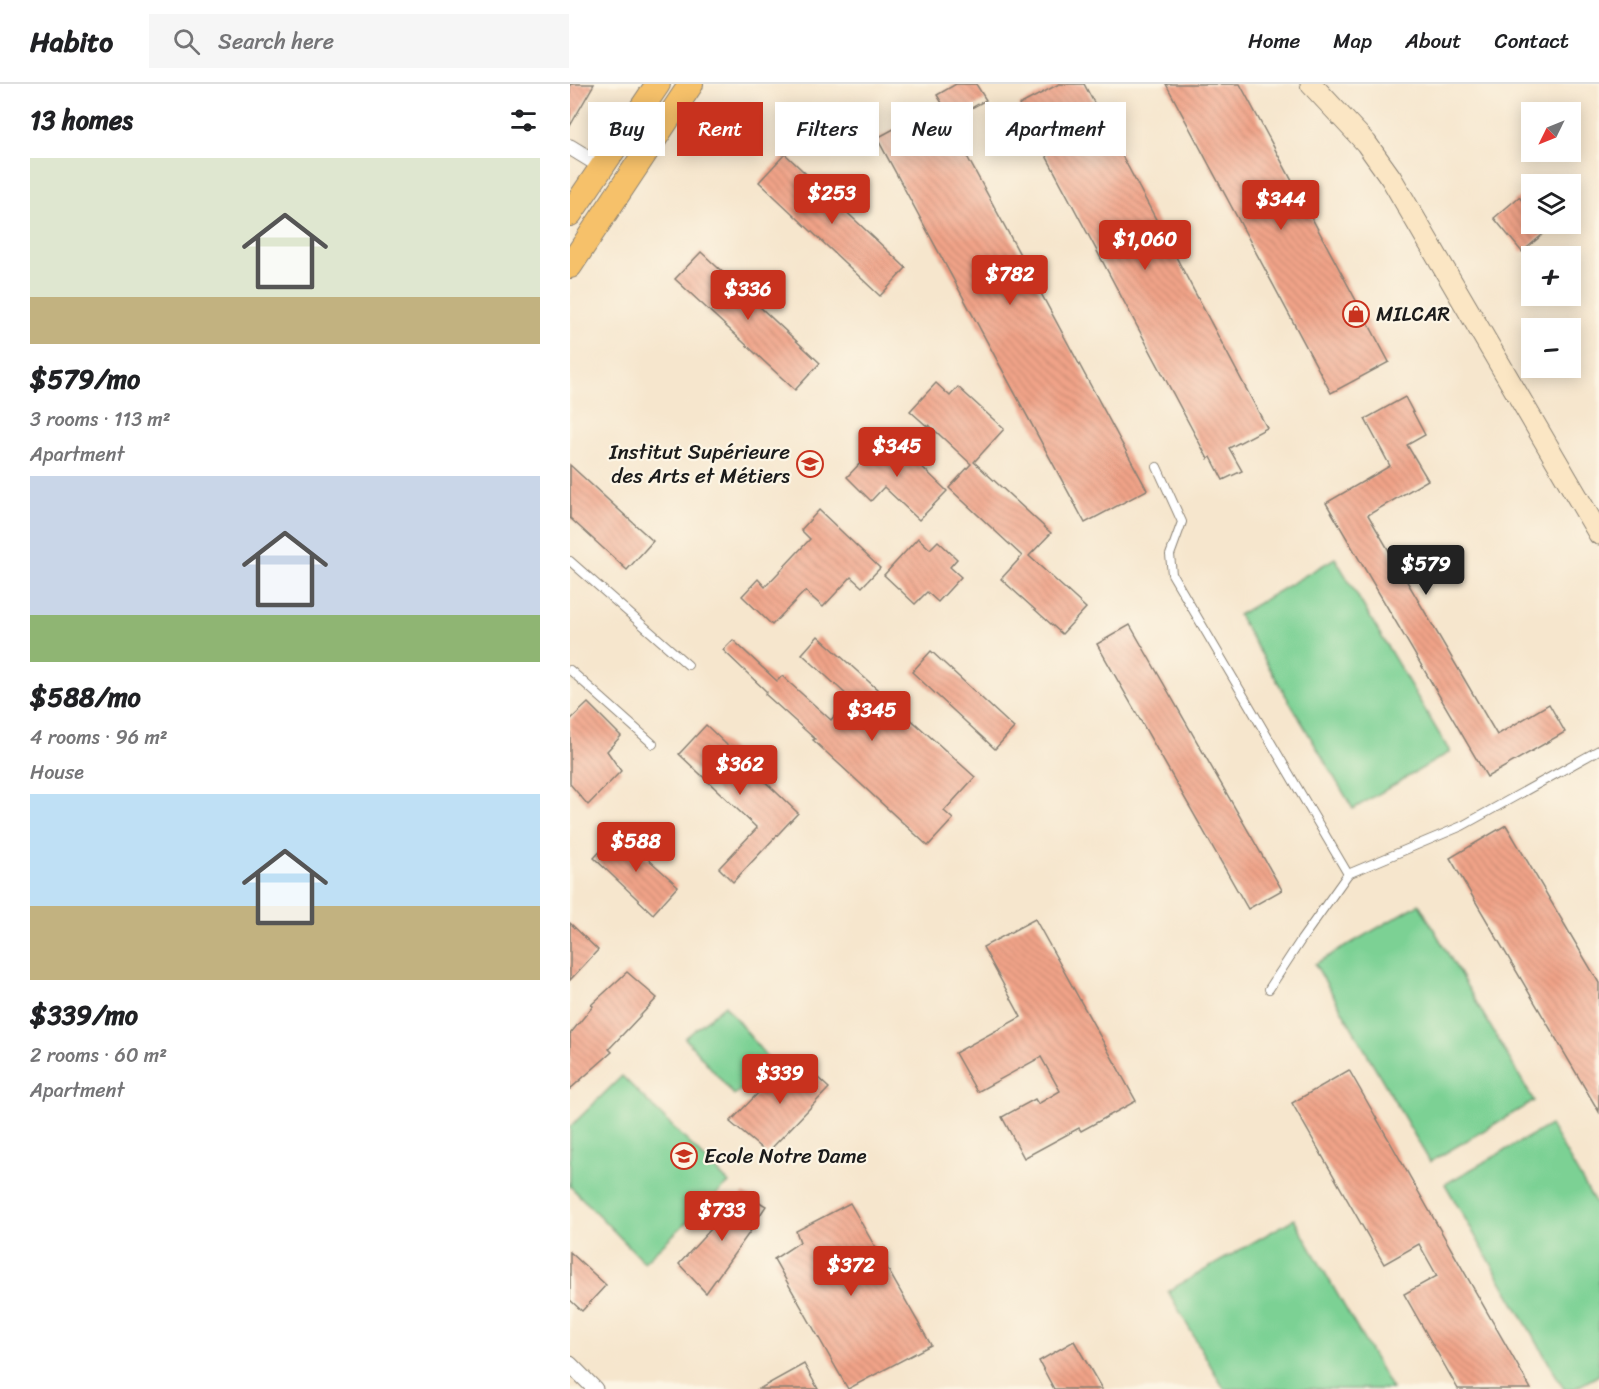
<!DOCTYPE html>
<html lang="en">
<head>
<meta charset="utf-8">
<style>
	:root { --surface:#fff; --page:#f6f6f6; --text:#202124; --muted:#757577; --line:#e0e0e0; --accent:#c8321e }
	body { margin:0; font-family:Sriracha,sans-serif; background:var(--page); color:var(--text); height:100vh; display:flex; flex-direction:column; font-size:22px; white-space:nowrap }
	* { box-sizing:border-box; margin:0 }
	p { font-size:20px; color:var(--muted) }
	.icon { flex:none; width:33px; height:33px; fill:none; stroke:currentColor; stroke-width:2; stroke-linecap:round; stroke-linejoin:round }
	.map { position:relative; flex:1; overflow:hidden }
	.panel { display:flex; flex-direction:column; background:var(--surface); width:570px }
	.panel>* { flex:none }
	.top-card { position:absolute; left:18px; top:18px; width:570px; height:54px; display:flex; gap:12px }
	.needle { width:39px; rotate:227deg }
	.controls { position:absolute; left:951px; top:18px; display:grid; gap:12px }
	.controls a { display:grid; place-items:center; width:60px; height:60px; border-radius:0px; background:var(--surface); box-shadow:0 3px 15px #0003; font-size:30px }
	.price { position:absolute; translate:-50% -51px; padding:0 14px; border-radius:6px; background:var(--accent); color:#fff; font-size:20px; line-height:39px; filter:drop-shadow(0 2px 3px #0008) }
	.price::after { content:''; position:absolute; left:50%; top:36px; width:18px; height:14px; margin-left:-9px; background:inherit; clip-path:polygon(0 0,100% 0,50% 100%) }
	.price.on { background:#222; color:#fff }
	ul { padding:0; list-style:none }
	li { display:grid; align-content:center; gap:12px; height:318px; padding:0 30px }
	li span { display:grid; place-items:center; height:186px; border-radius:0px; color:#555 }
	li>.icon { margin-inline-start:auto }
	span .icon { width:108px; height:108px; fill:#fffc; stroke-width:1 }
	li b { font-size:26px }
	h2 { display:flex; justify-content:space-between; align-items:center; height:72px; padding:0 30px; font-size:26px }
	.pill { padding:0 21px; border-radius:0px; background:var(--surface); box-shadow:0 3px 15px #0003; font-size:21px; line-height:54px }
	.pill.on { background:var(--accent); color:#fff }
	header { display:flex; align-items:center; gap:36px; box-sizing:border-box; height:84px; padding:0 30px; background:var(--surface); border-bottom:2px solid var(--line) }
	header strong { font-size:28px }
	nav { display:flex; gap:33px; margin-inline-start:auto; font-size:21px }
	.search { width:420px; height:54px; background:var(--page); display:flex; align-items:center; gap:15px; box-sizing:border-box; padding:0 21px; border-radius:0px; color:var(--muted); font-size:22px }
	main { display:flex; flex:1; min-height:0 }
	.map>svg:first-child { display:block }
</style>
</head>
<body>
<header>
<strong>Habito</strong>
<div class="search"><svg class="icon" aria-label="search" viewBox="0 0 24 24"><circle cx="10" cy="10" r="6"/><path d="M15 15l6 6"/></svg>Search here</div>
<nav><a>Home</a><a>Map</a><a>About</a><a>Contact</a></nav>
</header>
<main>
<section class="panel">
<h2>13 homes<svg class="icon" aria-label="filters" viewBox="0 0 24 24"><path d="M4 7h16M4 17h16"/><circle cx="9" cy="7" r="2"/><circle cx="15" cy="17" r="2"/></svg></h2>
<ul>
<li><span style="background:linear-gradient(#dfe7d0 75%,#c2b280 0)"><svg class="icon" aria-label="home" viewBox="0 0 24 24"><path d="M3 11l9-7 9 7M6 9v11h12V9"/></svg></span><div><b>$579/mo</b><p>3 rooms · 113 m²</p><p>Apartment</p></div></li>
<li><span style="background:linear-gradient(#c9d6e8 75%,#8fb573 0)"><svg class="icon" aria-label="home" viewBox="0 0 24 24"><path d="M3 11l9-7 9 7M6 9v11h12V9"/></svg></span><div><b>$588/mo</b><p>4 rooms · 96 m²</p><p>House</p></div></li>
<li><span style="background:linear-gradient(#bfe0f5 60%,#c2b280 0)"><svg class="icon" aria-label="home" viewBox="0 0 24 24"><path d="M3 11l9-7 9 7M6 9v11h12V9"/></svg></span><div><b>$339/mo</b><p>2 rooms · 60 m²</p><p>Apartment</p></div></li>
</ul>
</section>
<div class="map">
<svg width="1029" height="1305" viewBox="0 0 1029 1305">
	<defs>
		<pattern id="building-back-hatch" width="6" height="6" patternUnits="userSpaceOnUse" patternTransform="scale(1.5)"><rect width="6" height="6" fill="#f0a388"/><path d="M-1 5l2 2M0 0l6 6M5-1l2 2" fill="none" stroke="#cd8c75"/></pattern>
	</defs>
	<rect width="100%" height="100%" fill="#fcf5e5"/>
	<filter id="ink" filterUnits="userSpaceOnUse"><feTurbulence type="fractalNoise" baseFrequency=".0167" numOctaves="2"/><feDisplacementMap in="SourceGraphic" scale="12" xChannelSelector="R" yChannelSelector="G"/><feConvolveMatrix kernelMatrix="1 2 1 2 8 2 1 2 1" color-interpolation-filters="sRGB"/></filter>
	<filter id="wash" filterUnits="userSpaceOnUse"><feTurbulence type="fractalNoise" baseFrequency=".008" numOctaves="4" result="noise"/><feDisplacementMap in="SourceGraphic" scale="24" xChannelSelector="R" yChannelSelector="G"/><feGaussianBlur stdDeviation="1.35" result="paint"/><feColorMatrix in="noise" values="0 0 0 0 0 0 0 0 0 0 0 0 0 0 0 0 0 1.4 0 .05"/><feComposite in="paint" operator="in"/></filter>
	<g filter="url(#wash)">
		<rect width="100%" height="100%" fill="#f6e6cd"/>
		<!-- garden -->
		<g fill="#7cd194" stroke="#4c7658" stroke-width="1.5">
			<path d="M 765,474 L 880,668 L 783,725 L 668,531 Z"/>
			<path d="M 849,820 L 964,1017 L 860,1078 L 745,880 Z"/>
			<path d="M 155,921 L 204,982 L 164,1011 L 115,954 Z"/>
			<path d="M 52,992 L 159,1099 L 74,1178 L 0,1102 L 0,1043 Z"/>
			<path d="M 980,1041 L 1029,1126 L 1029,1291 L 1004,1305 L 994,1305 L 875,1100 Z"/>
			<path d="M 724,1135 L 822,1305 L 654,1305 L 598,1207 Z"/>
		</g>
		<g id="blocks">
			<!-- building -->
			<g fill="url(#building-back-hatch)">
				<path d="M 0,0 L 24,0 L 0,42 Z"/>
				<path d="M 386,0 L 406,0 L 416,16 L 378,37 L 577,406 L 515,439 L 307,54 L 372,19 L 367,11 Z"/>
				<path d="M 489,0 L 514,0 L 697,344 L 659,364 L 672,387 L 653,396 L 641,373 L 638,375 L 449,21 Z"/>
				<path d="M 596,0 L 670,0 L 819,278 L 761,309 Z"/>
				<path d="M 215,70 L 336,184 L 310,212 L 189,98 Z"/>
				<path d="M 949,113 L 962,128 L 962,140 L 985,140 L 952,168 L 924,134 Z"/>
				<path d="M 131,168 L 250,279 L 225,306 L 105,195 Z"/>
				<path d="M 366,299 L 380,312 L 388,303 L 434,345 L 404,378 L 481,449 L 459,472 L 516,524 L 492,550 L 431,495 L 452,472 L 379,404 L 401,380 L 359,341 L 358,343 L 340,327 Z"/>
				<path d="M 835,313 L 855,351 L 837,361 L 858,396 L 798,431 L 927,651 L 979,620 L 995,648 L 917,693 L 756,419 L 820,382 L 795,335 Z"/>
				<path d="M 318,350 L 377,407 L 349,436 L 314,403 L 301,417 L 277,393 Z"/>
				<path d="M 0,381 L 83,457 L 57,486 L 0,434 Z"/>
				<path d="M 249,426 L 310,484 L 292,503 L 281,493 L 253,523 L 235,507 L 202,541 L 172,512 L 188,495 L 195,503 L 240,455 L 231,446 Z"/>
				<path d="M 348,454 L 360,465 L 368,457 L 387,475 L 380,483 L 391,493 L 368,518 L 357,508 L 345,520 L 314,491 Z"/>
				<path d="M 560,541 L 712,806 L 678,825 L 527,560 Z"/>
				<path d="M 248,552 L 405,693 L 374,727 L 383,735 L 358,762 L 243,656 L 245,655 L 195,610 L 197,608 L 153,566 L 163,556 L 207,597 L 212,592 L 261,636 L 280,614 L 232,570 Z"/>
				<path d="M 361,567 L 444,644 L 425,665 L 342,588 Z"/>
				<path d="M 18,619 L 51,652 L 37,667 L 51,687 L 18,721 L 0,700 L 0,636 Z"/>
				<path d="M 136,641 L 228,729 L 163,798 L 149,784 L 187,744 L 109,670 Z"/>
				<path d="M 936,741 L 1029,899 L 1029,1028 L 880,774 Z"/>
				<path d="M 48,748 L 108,802 L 83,830 L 24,774 Z"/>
				<path d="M 465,835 L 566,1017 L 511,1047 L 509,1044 L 454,1074 L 432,1033 L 465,1015 L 468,1020 L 490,1007 L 471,973 L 407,1008 L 385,969 L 451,933 L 413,863 Z"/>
				<path d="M 0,839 L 28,866 L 0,896 Z"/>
				<path d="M 57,888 L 87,914 L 39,965 L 42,968 L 0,1005 L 0,950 L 23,922 L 21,921 Z"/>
				<path d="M 224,972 L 259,1004 L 197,1069 L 160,1038 Z"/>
				<path d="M 779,986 L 961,1305 L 888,1305 L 834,1210 L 867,1192 L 849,1160 L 814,1180 L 722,1019 Z"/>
				<path d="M 174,1109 L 196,1122 L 186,1137 L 187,1138 L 136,1209 L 109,1180 Z"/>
				<path d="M 280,1119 L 361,1261 L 278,1305 L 204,1175 L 230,1158 L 226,1147 Z"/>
				<path d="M 0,1168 L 36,1201 L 12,1227 L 0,1216 Z"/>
				<path d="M 504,1257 L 532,1305 L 484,1305 L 469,1277 Z"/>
				<path d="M 234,1280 L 248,1305 L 189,1305 Z"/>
			</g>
		</g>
	</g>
	<g filter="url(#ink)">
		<use href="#blocks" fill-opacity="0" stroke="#898174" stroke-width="1.5"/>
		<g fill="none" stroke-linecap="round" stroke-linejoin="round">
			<defs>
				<g id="lane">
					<path d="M 587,383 L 612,438 L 600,471 L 602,490 L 778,790"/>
					<path d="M 0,477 L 118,581"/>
					<path d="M 0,586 L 83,660"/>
					<path d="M 699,905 L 731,856 L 778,790 L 892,742 L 1029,666"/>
				</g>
				<g id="street">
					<path d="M 0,63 L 31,82"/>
					<path d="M 0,1280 L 25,1305"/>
				</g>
				<path id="secondary" d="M 741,0 L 796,59 L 821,94 L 1029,450"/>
				<g id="primary">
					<path d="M 0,130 L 88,0"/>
					<path d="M 0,182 L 121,0"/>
				</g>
			</defs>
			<!-- lane casing -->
			<use href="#lane" stroke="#898174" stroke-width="10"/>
			<!-- street casing -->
			<use href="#street" stroke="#898174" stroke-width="17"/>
			<!-- secondary casing -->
			<use href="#secondary" stroke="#898174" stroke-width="23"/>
			<!-- primary casing -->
			<use href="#primary" stroke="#898174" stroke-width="26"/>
			<!-- lane -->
			<use href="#lane" stroke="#fff" stroke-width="8"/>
			<!-- street -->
			<use href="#street" stroke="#fff" stroke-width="15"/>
			<!-- secondary -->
			<use href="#secondary" stroke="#fbe6c4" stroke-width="21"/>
			<!-- primary -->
			<use href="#primary" stroke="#f6c16b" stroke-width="24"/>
		</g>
	</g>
	<!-- icons -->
	<defs>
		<symbol id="shop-ring" viewBox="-11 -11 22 22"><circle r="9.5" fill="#fcf5e5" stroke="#c8321e" stroke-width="1.5"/><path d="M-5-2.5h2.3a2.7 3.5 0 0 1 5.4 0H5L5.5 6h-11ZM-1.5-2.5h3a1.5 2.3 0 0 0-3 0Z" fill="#c8321e"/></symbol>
		<symbol id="university-ring" viewBox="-11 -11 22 22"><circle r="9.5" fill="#fcf5e5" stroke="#c8321e" stroke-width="1.5"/><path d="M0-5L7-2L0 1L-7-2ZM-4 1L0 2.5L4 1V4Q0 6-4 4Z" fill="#c8321e"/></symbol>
		<symbol id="school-ring" viewBox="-11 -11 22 22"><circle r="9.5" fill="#fcf5e5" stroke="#c8321e" stroke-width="1.5"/><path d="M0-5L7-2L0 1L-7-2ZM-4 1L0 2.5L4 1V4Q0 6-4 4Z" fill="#c8321e"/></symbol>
	</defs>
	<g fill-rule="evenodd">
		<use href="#shop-ring" x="771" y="215" width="30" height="30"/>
		<use href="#university-ring" x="225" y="365" width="30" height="30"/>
		<use href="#school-ring" x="99" y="1057" width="30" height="30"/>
	</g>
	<g text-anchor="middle" stroke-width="4.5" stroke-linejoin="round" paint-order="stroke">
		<!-- poi labels -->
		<g font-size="21" fill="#1c1c1c" stroke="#fcf5e5" text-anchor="start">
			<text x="806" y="237">MILCAR</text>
			<text x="220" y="375" text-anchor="end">Institut Supérieure<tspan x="220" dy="24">des Arts et Métiers</tspan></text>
			<text x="134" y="1079">Ecole Notre Dame</text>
		</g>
	</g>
</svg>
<div class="controls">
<a><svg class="needle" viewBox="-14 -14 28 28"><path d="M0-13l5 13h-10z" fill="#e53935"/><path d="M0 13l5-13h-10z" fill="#757577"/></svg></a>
<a><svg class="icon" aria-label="layers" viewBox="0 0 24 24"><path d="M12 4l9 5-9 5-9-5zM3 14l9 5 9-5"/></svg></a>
<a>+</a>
<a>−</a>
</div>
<b class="price" style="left:262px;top:141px">$253</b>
<b class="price" style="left:711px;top:147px">$344</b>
<b class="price" style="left:575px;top:187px">$1,060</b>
<b class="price" style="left:440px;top:222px">$782</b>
<b class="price" style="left:178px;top:237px">$336</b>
<b class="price" style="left:327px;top:394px">$345</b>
<b class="price on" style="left:856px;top:512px">$579</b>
<b class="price" style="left:302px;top:658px">$345</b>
<b class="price" style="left:170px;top:712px">$362</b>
<b class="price" style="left:66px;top:789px">$588</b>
<b class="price" style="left:210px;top:1021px">$339</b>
<b class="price" style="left:152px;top:1158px">$733</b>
<b class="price" style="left:281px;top:1213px">$372</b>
<div class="top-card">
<a class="pill">Buy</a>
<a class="pill on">Rent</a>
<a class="pill">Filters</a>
<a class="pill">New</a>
<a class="pill">Apartment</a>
</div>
</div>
</main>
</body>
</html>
